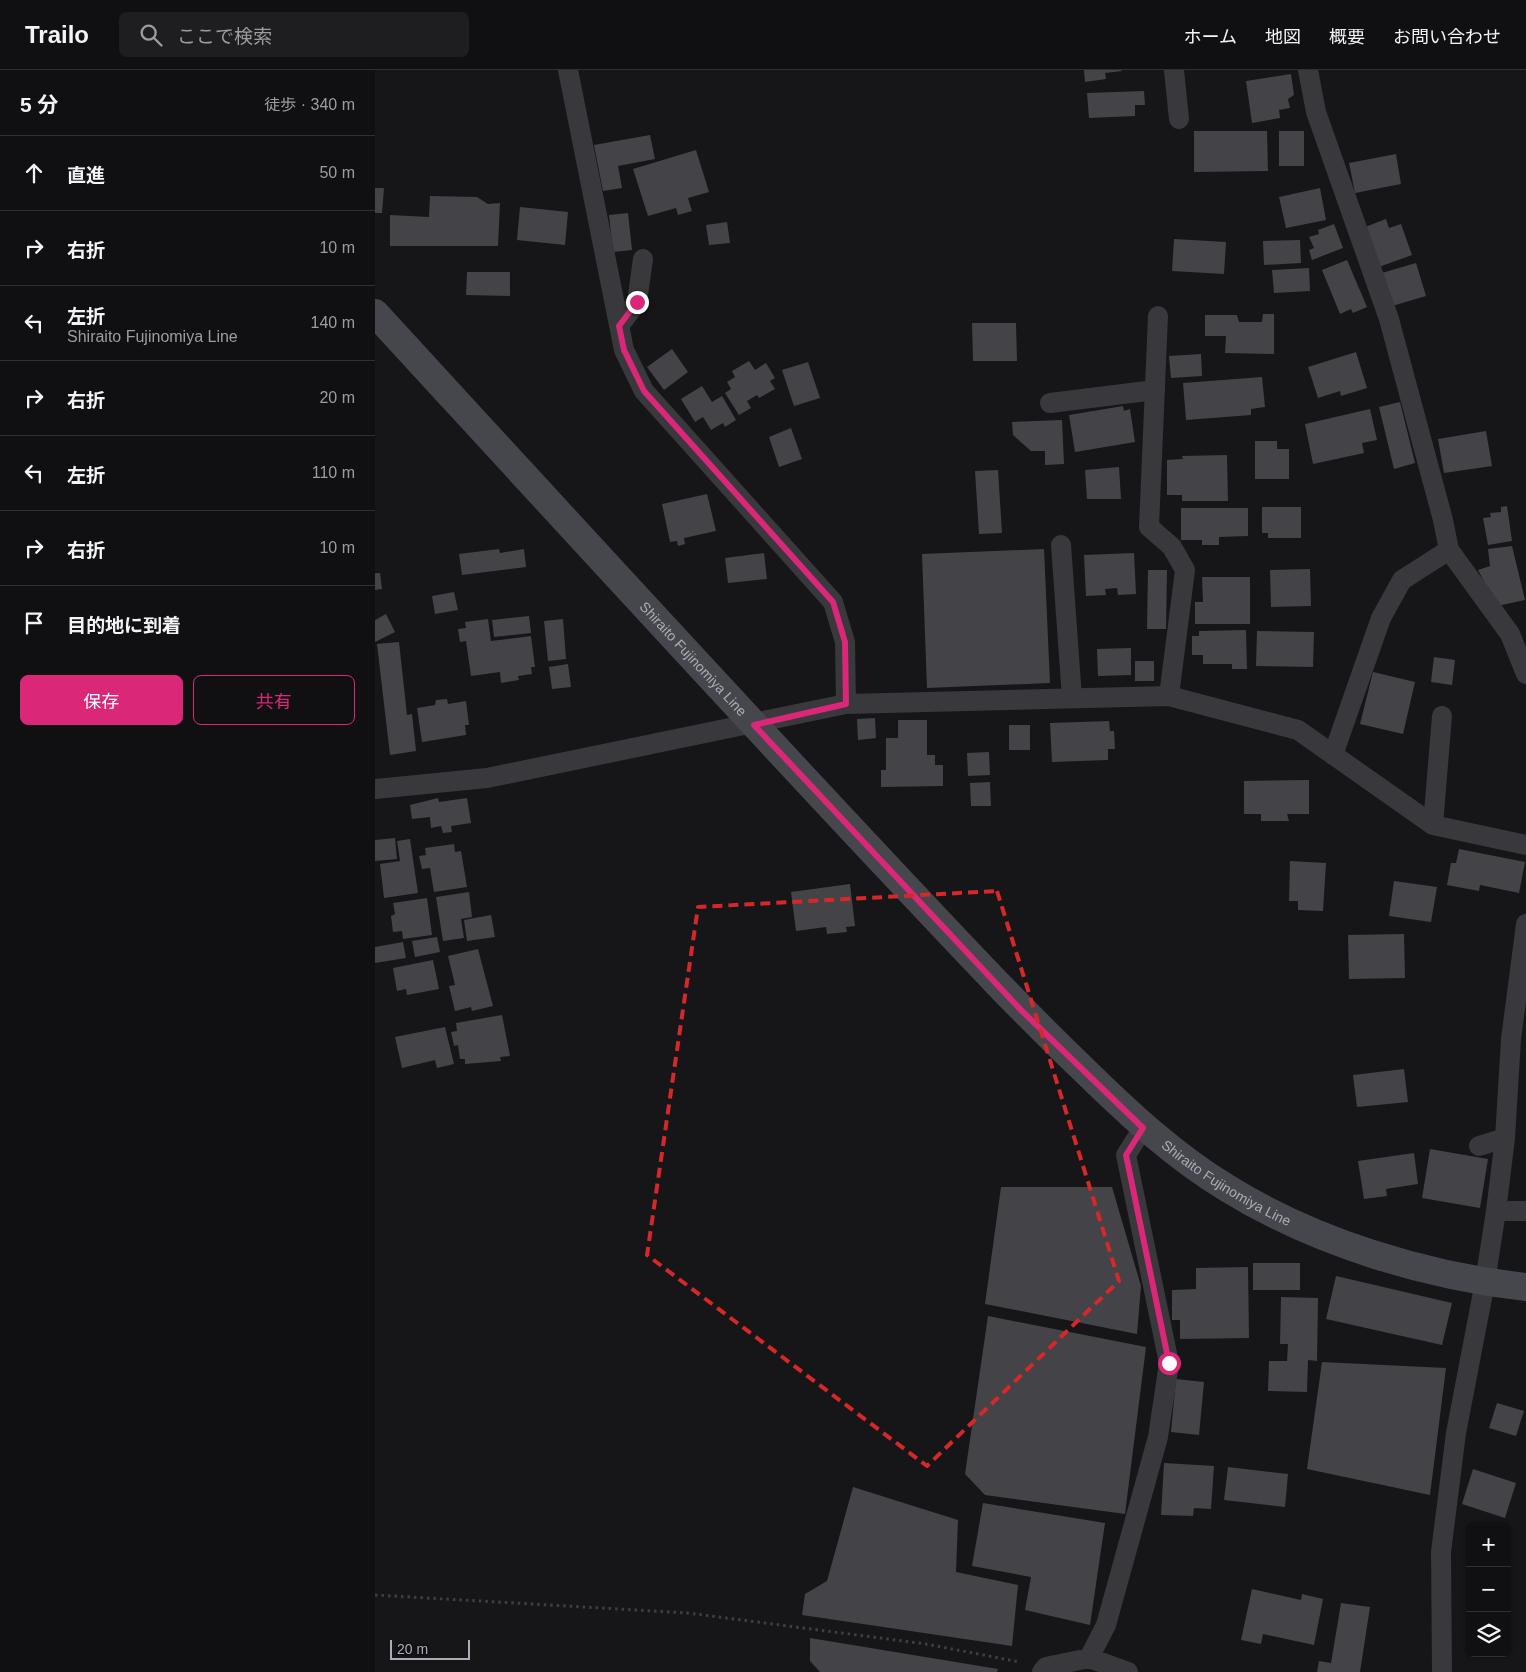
<!DOCTYPE html>
<html lang="ja">
<head>
<meta charset="utf-8">
<style>
  body { margin:0; font-family:Arial,"Noto Sans JP",sans-serif; background:#1e1e20; color:#f1f3f6 }
  .controls { position:absolute; right:15px; bottom:15px; display:grid; overflow:hidden; border-radius:8px; box-shadow:0 1px 4px #0004 }
  .controls button { width:45px; height:45px; display:grid; place-items:center; padding:0; border:0; border-bottom:1px solid #303032; background:#101012; color:#f1f3f6; font:25px sans-serif }
  .scale { position:absolute; left:15px; bottom:12px; width:80px; box-sizing:border-box; padding-left:5px; border:2px solid #aaadb7; border-top:0; font-size:14px; line-height:18px; white-space:nowrap; color:#aaadb7; -webkit-text-stroke:4px #111113; paint-order:stroke }
  .stop { position:absolute; width:15px; height:15px; margin:-11px; border:4px solid #db2777; border-radius:50%; background:#fff }
  .stop.end { background:#db2777; border-color:#fff; box-shadow:0 1px 5px #0008 }
  .list { margin:0; padding:0; list-style:none }
  h2 { display:flex; justify-content:space-between; align-items:center; height:65px; margin:0; padding:0 20px; font-size:21px }
  h2 small { font-size:16px; font-weight:400; color:#9c9d9f }
  .list li { display:grid; grid-template-columns:32px 1fr auto; gap:15px; align-items:center; box-sizing:border-box; height:75px; padding:0 20px; border-top:1px solid #303032 }
  .list b { display:block; font-size:19px; white-space:nowrap }
  .list p { margin:0; font-size:16px; white-space:nowrap; color:#9c9d9f }
  .list em { font-size:16px; font-style:normal; color:#9c9d9f }
  .actions { display:flex; gap:10px; padding:15px 20px }
  .actions a { flex:1; padding:11px 0; border:1px solid #db2777; border-radius:8px; text-align:center; font-size:18px; color:#db2777 }
  .actions .main { background:#db2777; color:#fff }
  .icon { flex:none; width:28px; height:28px; fill:none; stroke:currentColor; stroke-width:2; stroke-linecap:round; stroke-linejoin:round }
  .map { position:relative; flex:none; width:1151px; height:1602px; overflow:hidden }
  header { display:flex; align-items:center; gap:30px; box-sizing:border-box; height:70px; padding:0 25px; background:#101012; border-bottom:1px solid #303032 }
  header strong { font-size:24px }
  nav { display:flex; gap:28px; margin-inline-start:auto; font-size:18px }
  .search { width:350px; height:45px; background:#1e1e20; display:flex; align-items:center; gap:12px; box-sizing:border-box; padding:0 18px; border-radius:8px; color:#9c9d9f; font-size:19px }
  main { display:flex }
  aside { flex:1; background:#101012 }
  .map>svg:first-child { display:block }
</style>
</head>
<body>
<header>
<strong>Trailo</strong>
<div class="search"><svg class="icon" aria-label="search" viewBox="0 0 24 24"><circle cx="10" cy="10" r="6"/><path d="M15 15l6 6"/></svg>ここで検索</div>
<nav><a>ホーム</a><a>地図</a><a>概要</a><a>お問い合わせ</a></nav>
</header>
<main>
<aside>
<h2>5 分<small>徒歩 · 340 m</small></h2>
<ul class="list">
<li><svg class="icon" aria-label="ahead" viewBox="0 0 24 24"><path d="M12 20V5M6 11l6-6 6 6"/></svg><div><b>直進</b></div><em>50 m</em></li>
<li><svg class="icon" aria-label="right" viewBox="0 0 24 24"><path d="M7 20v-9h11M14 6l5 5-5 5"/></svg><div><b>右折</b></div><em>10 m</em></li>
<li><svg class="icon" aria-label="left" viewBox="0 0 24 24"><path d="M17 20v-9H6M10 6l-5 5 5 5"/></svg><div><b>左折</b><p>Shiraito Fujinomiya Line</p></div><em>140 m</em></li>
<li><svg class="icon" aria-label="right" viewBox="0 0 24 24"><path d="M7 20v-9h11M14 6l5 5-5 5"/></svg><div><b>右折</b></div><em>20 m</em></li>
<li><svg class="icon" aria-label="left" viewBox="0 0 24 24"><path d="M17 20v-9H6M10 6l-5 5 5 5"/></svg><div><b>左折</b></div><em>110 m</em></li>
<li><svg class="icon" aria-label="right" viewBox="0 0 24 24"><path d="M7 20v-9h11M14 6l5 5-5 5"/></svg><div><b>右折</b></div><em>10 m</em></li>
<li><svg class="icon" aria-label="arrive" viewBox="0 0 24 24"><path d="M6 21V4h12l-3 4 3 4H6"/></svg><div><b>目的地に到着</b></div></li>
</ul>
<div class="actions"><a class="main">保存</a><a>共有</a></div>
</aside>
<div class="map">
<svg width="1151" height="1602" viewBox="0 0 1151 1602">
  <rect width="100%" height="100%" fill="#161618"/>
  <!-- building -->
  <path fill="#444348" d="M709,0H746L747,1L730,3L731,9L710,12Z
    M916,4L919,25L913,29L915,38L904,40L905,48L877,53L871,11Z
    M769,21L770,35H760V46L714,48L712,23Z
    M819,61H892L893,101L819,102Z
    M904,61H929V96H904Z
    M275,65L280,89L243,96L247,118L228,121L219,75Z
    M321,80L334,122L313,128L317,141L303,145L301,138L273,146L258,99Z
    M1021,84L1026,114L980,123L974,93Z
    M0,118H9L7,143H0Z
    M945,118L951,150L911,158L904,127Z
    M55,126L102,127L113,134L125,133L123,176H15V145L54,147Z
    M145,137L193,142L190,175L142,170Z
    M253,143L257,180L238,182L234,145Z
    M1011,149L1014,158L1026,154L1037,185L1004,197L990,157Z
    M352,152L355,173L334,175L331,155Z
    M959,154L968,178L937,190L934,180L939,178L934,167L944,164L943,160Z
    M799,169L851,172L849,204L797,201Z
    M925,170L926,193L889,195L888,171Z
    M972,190L992,237L978,243L976,239L965,244L947,200Z
    M1041,193L1051,226L1017,236L1007,203Z
    M934,198L935,221L899,223L897,200Z
    M92,202H135V226L91,225Z
    M888,244H899V284L850,283L851,266H830V245H862L864,252H887Z
    M597,253H641L642,291H598Z
    M297,279L313,302L289,320L272,297Z
    M981,282L992,318L966,326L965,321L943,328L933,297Z
    M826,284L827,306L796,308L794,286Z
    M374,291L380,300L391,293L400,308L395,311L400,319L384,328L382,325L372,331L376,338L364,345L350,323L356,319L352,312L360,307L357,301Z
    M433,292L445,328L419,336L407,300Z
    M887,307L890,337L876,339V345L811,350L808,313Z
    M327,316L337,332L347,326L361,350L350,357L348,353L336,360L328,347L320,352L306,329Z
    M1025,332L1040,393L1019,399L1004,337Z
    M748,336L749,341L755,339L760,372L700,382L694,345Z
    M995,339L1002,370L987,373L989,383L938,394L930,354Z
    M687,350L689,394L670,395V381H656L638,365L637,352Z
    M416,358L427,389L404,397L394,367Z
    M1111,361L1117,396L1069,403L1063,369Z
    M880,371H902V379H914V409H880Z
    M852,385L853,431H807V425H792V390L808,389L807,386Z
    M744,397L746,429H712L710,400Z
    M623,400L627,463L604,464L600,401Z
    M332,424L341,461L309,468L310,474L303,476L302,471L295,472L287,434Z
    M1132,436L1137,471L1113,475L1108,448L1116,447L1115,443L1126,442V437Z
    M887,437H926V468H893V463H887Z
    M806,438H873V466L844,467V475H827V470H806Z
    M1137,476L1150,530L1122,536L1103,500L1115,496L1113,479Z
    M124,479L125,483L149,479L151,497L87,505L84,484Z
    M669,479L675,613L552,618L547,484Z
    M389,483L392,509L353,513L350,488Z
    M759,483L761,524L743,525L742,518L730,519L731,525L711,526L709,485Z
    M935,499L936,536L896,537L895,500Z
    M773,500H792L791,559H772Z
    M0,503H5L7,519L0,520Z
    M827,507H875V554H820V532H828Z
    M79,522L83,540L60,544L57,526Z
    M11,544L20,562L0,572V550Z
    M154,546L156,563L119,567L117,550Z
    M113,549L116,571L156,566L160,597H156L157,604L143,606L144,610L126,613L125,602L96,606L91,571L85,572L83,559L91,558L90,552Z
    M188,549L191,589L173,591L169,551Z
    M871,560L872,599H857V594H828V585H817V566H824V561Z
    M882,561L939,562L938,597L881,596Z
    M24,572L32,645L37,644L41,681L15,685L2,574Z
    M756,578V605L723,606L722,579Z
    M1059,587L1080,590L1077,615L1056,612Z
    M760,591H779V611H760Z
    M193,594L196,617L177,619L174,597Z
    M998,602L1040,612L1028,664L985,654Z
    M72,629L73,634L91,631L94,655H90L91,665L47,672L42,638L60,635L61,630Z
    M500,648L501,668L483,670L482,649Z
    M523,650H552V685H560V695H568V716L506,717V700H511V668H523Z
    M734,651L735,661H739L740,679H733V690L677,692L675,653Z
    M634,655H655V680H634Z
    M614,682L615,705L593,706L592,683Z
    M934,710V744H912L914,751H886V744H869V711Z
    M615,712L616,736H596L595,713Z
    M63,728L64,732L92,728L96,753L76,756L77,762L68,763L66,756L56,758L55,747L37,749L35,735Z
    M20,768L22,789L0,791V770Z
    M35,769L43,823L9,828L5,794L25,791L22,771Z
    M79,774L80,782L86,781L92,817L59,822L55,798L47,799L44,786L51,785L50,778Z
    M1084,779L1150,792L1144,823L1105,815L1104,821L1072,815L1076,793H1081Z
    M915,791L951,793L948,841L923,840V831H914Z
    M1019,811L1062,817L1056,852L1014,846Z
    M475,814L480,856L471,857L472,862L452,864L451,857L421,861L416,822Z
    M94,822L97,847L86,849L89,868L68,871L61,827Z
    M52,828L57,865L28,869L27,861L18,862L16,846L20,844L18,833Z
    M116,845L120,867L92,871L89,850Z
    M1029,864L1030,908L974,909L973,865Z
    M62,867L65,882L40,887L37,871Z
    M28,872L31,888L0,893V877Z
    M103,879L118,936L97,941L96,937L80,941L74,916L80,915L73,886Z
    M58,890L64,919L32,925L31,919L22,921L18,898Z
    M127,945L135,986L125,987L126,991L90,994V989H85L83,975L79,976L76,962L82,961L81,953Z
    M70,957L79,994L62,998L60,990L27,998L20,967Z
    M1029,999L1033,1032L982,1037L978,1005Z
    M1055,1079L1113,1089L1105,1138L1047,1128Z
    M1039,1083L1043,1114L1011,1119L1012,1126L989,1129L983,1091Z
    M626,1117H737L766,1216L762,1264L610,1234Z
    M878,1193H925V1220H878Z
    M873,1197L874,1268L805,1269V1250H797V1220L821,1219V1198Z
    M961,1206L1077,1233L1067,1275L951,1249Z
    M906,1227L943,1228L942,1291L933,1290L932,1322L893,1321L894,1291H912L913,1274H905Z
    M613,1246L771,1277L750,1444L610,1425L590,1404Z
    M947,1292L1071,1298L1055,1425L932,1399Z
    M801,1309L829,1312L824,1365L796,1362Z
    M1122,1333L1149,1341L1141,1366L1114,1358Z
    M789,1393L839,1396L836,1439L819,1438L818,1446L786,1445Z
    M853,1397L913,1404L910,1437L849,1430Z
    M1098,1399L1141,1413L1130,1448L1087,1434Z
    M478,1417L583,1450L581,1502L643,1515L637,1576L427,1545L430,1524L452,1511Z
    M608,1433L730,1453L715,1555L650,1540L656,1507L597,1496Z
    M877,1519L926,1530L927,1524L948,1529L939,1575L888,1564L886,1574L866,1570Z
    M966,1533L995,1537L985,1602H942L944,1591L956,1593Z
    M435,1568L623,1599L622,1602H445L435,1591Z"/>
  <g fill="none" stroke-linecap="round" stroke-linejoin="round">
    <!-- path -->
    <path stroke="#3e3f44" stroke-width="3" stroke-dasharray="2.5 4" stroke-linecap="butt" d="M0,1525L313,1543L551,1574L645,1592"/>
    <!-- minor -->
    <path stroke="#38383d" stroke-width="20" d="M193,0L249,280L269,321L458,532L470,572L471,634
      M799,0L804,49
      M933,0L941,42L1014,249L1068,450L1074,480L1135,564L1151,604
      M783,246L774,457L797,477L810,500L794,626
      M244,256L262,232L268,189
      M675,333L780,320
      M686,475L697,628
      M958,685L1006,548L1027,510L1074,480
      M0,719L112,708L471,634L794,626L923,660L1058,755L1151,775
      M1058,755L1067,646
      M1104,1076L1130,1068
      M1121,1141H1151
      M714,1588L753,1602
      M667,1602L671,1597L714,1588L731,1555L783,1367L794,1293L751,1085L768,1058
      M1067,1602L1066,1482L1081,1363L1110,1212L1121,1141L1130,1068L1136,969L1151,854"/>
    <!-- secondary -->
    <path stroke="#46474d" stroke-width="28" id="s1" d="M0,243C171,429 342,616 515,800C579,868 642,936 709,1000C753,1043 799,1086 852,1118C939,1172 1050,1206 1151,1217"/>
  </g>
  <g fill="none" stroke-linecap="round" stroke-linejoin="round">
    <!-- route -->
    <path stroke="#db2777" stroke-width="6" d="M262,232L244,256L249,280L269,321L458,532L470,572L471,634L379,655L646,940L768,1058L751,1085L794,1293"/>
  </g>
  <!-- marked area -->
  <path fill="none" stroke="#d62828" stroke-width="4" stroke-dasharray="10 6" stroke-linejoin="round" d="M622,821L744,1211L552,1396L272,1185L323,837Z"/>
  <g text-anchor="middle" stroke-width="4" stroke-linejoin="round" paint-order="stroke">
    <!-- street labels -->
    <g font-size="14" fill="#aaadb7" stroke="#111113">
      <text dy="5" stroke="none"><textPath href="#s1" startOffset="470">Shiraito Fujinomiya Line</textPath></text>
      <text dy="5" stroke="none"><textPath href="#s1" startOffset="1220">Shiraito Fujinomiya Line</textPath></text>
    </g>
  </g>
</svg>
<div class="controls">
<button>+</button>
<button>−</button>
<button><svg class="icon" aria-label="layers" viewBox="0 0 24 24"><path d="M12 4l9 5-9 5-9-5zM3 14l9 5 9-5"/></svg></button>
</div>
<div class="scale">20 m</div>
<div class="stop" style="left:794px;top:1293px"></div>
<div class="stop end" style="left:262px;top:232px"></div>
</div>
</main>
</body>
</html>
